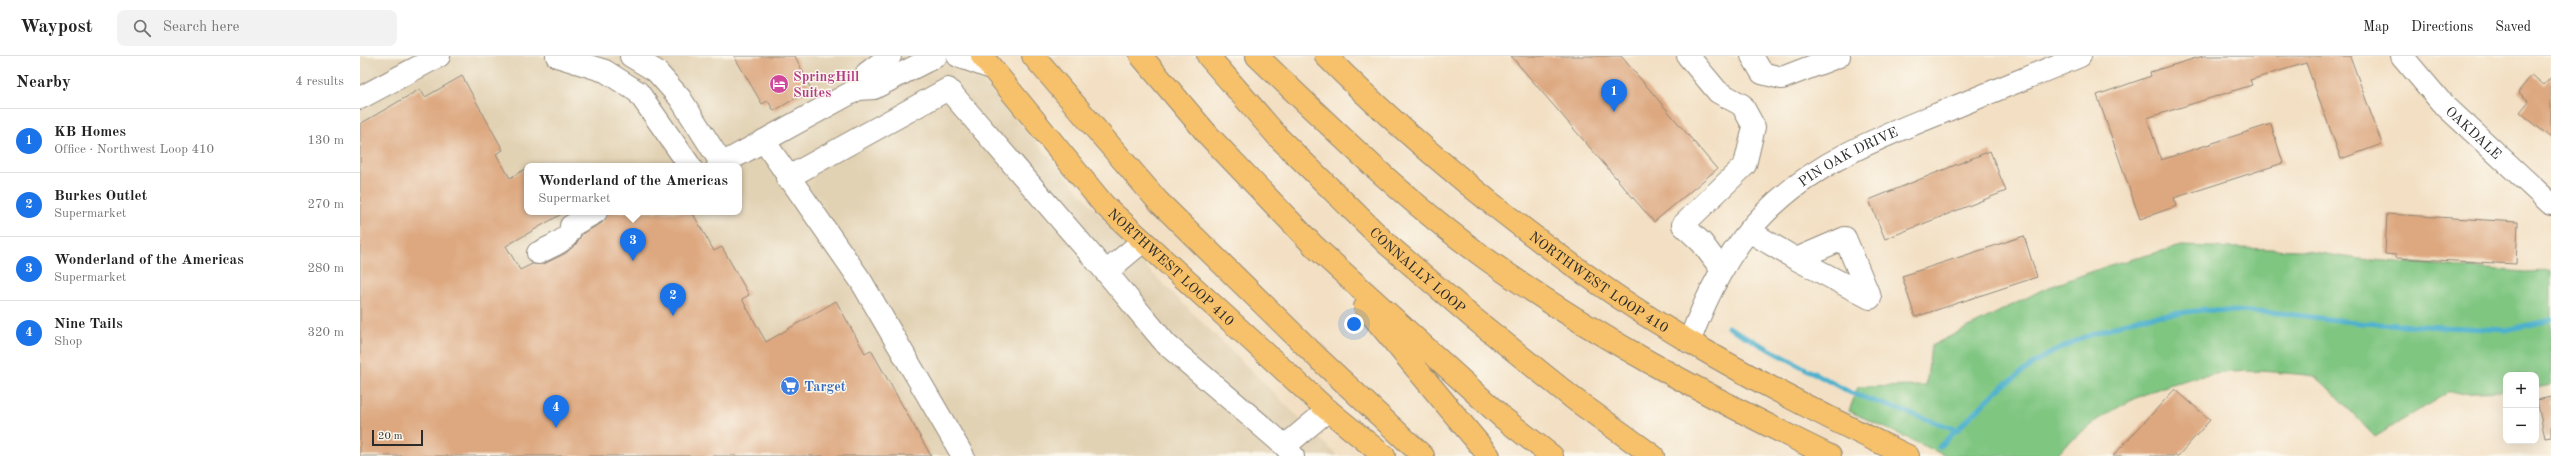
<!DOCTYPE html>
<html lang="en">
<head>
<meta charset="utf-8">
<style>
  body { margin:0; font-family:"Old Standard TT",serif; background:#f2f2f2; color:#222 }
  .controls { position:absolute; right:12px; bottom:12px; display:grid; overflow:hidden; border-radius:8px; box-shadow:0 4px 16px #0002 }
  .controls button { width:36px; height:36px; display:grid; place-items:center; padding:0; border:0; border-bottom:1px solid #e0e0e0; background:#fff; color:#222; font:20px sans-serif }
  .scale { position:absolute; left:12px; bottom:10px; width:51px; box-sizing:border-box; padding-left:4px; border:2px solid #2b2b2b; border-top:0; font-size:11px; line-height:14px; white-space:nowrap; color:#2b2b2b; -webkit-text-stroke:3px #fbf7ec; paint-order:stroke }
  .you { position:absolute; left:994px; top:268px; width:14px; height:14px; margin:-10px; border:3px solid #fff; border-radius:50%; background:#1a73e8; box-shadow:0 0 0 6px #1a73e833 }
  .badge { display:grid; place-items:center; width:26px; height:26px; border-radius:50%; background:#1a73e8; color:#fff; font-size:13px; font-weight:700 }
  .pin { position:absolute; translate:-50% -33px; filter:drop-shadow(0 1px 2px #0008) }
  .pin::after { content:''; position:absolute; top:21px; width:14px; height:12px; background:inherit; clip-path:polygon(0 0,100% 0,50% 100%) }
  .popup { position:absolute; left:164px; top:107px; width:218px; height:52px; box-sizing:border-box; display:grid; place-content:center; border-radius:8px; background:#fff; filter:drop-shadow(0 1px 3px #0005); font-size:13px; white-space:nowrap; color:#767676 }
  .popup b { font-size:15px; color:#222 }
  .popup::after { content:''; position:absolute; left:50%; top:100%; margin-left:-8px; border:8px solid transparent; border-top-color:#fff }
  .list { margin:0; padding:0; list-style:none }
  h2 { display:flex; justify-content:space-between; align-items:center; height:52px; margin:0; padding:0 16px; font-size:17px }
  h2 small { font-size:13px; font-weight:400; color:#767676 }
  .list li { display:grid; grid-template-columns:26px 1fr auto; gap:12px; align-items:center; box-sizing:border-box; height:64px; padding:0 16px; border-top:1px solid #e0e0e0 }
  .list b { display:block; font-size:15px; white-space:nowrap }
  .list p { margin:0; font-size:13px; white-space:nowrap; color:#767676 }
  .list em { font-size:13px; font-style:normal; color:#767676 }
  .icon { flex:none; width:22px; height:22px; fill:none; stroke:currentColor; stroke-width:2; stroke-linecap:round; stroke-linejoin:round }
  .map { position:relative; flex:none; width:2191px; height:400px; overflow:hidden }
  header { display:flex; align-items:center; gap:24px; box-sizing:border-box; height:56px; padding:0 20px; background:#fff; border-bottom:1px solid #e0e0e0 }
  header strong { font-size:19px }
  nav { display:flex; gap:22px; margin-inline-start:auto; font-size:14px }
  .search { width:280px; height:36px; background:#f2f2f2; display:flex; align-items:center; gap:10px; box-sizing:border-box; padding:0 14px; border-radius:8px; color:#767676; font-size:15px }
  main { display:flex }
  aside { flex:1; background:#fff }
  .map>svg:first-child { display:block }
</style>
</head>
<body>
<header>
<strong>Waypost</strong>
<div class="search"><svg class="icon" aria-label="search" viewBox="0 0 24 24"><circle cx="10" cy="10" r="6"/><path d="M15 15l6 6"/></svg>Search here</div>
<nav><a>Map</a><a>Directions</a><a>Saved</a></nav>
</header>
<main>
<aside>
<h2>Nearby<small>4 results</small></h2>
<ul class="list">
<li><span class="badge">1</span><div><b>KB Homes</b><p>Office · Northwest Loop 410</p></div><em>130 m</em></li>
<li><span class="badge">2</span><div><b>Burkes Outlet</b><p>Supermarket</p></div><em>270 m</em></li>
<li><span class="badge">3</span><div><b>Wonderland of the Americas</b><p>Supermarket</p></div><em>280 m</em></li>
<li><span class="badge">4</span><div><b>Nine Tails</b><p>Shop</p></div><em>320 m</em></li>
</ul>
</aside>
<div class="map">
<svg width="2191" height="400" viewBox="0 0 2191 400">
  <rect width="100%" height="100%" fill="#fbf7ec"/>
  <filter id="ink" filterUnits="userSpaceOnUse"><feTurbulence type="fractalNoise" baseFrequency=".025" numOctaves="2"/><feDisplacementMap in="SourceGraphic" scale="8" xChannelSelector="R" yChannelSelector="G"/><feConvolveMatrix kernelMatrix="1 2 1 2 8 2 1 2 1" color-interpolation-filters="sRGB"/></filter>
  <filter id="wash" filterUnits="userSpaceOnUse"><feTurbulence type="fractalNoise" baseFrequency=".012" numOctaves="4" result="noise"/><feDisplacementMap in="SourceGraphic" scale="16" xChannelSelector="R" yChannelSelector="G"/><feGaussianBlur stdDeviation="0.9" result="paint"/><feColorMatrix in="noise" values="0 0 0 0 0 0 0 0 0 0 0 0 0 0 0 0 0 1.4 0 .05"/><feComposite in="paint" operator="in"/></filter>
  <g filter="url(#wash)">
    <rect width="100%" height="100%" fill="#f3e0c4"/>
    <!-- built -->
    <path fill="#e2d2b4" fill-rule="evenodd" d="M0,0H603L620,22L784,209L978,400H0ZM167,110H379V156H167Z"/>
    <!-- green -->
    <path fill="#7fc681" stroke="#557856" d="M1821,190L1939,194L2000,203L2166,216L2191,215V329L2176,332V319H2146V335L2087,337L2015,381C2006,372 1962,323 1955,321C1946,318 1934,318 1924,317C1840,307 1753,340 1695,400H1586L1489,355L1498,331L1566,330L1571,290L1684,233L1750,209Z"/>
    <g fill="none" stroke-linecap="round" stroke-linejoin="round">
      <!-- stream -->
      <path stroke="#4eb1cd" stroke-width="5" d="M1368,271L1491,337L1598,374
        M1579,391L1639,333L1683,301L1722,282L1779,262L1843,254L1920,257L2000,267L2146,274L2191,264"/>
    </g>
    <g id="blocks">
      <!-- building -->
      <path fill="#dda880" d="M374,0H435L451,33L414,55L408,45L402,48Z
        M1151,0H1261L1357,113L1294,166Z
        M1843,0H1990L2022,88L1981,103L1946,7L1890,24L1892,29L1787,62L1801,104L1911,68L1923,107L1814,142L1817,150L1780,163L1737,39L1791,20L1790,16Z
        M2172,19L2184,29L2191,21V82L2160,56L2169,45L2158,36Z
        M102,20L143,94L136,98L150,122L167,112V156H205L146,190L160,214L172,208H184L206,197L216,188L222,178L242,167L248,156H332L354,195L362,191L389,239L382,243L406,286L476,245L505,297L511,294L571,400H0V68L60,33L65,41Z
        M1630,95L1646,135L1525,183L1509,144Z
        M2027,158L2158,166L2156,208L2036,202V199L2025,198Z
        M1664,180L1677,221L1555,261L1542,220Z
        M1815,333L1850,364L1818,400H1753Z
        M2191,341V381L2185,382L2177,344Z"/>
    </g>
  </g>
  <g filter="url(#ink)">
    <use href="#blocks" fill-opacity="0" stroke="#8f8678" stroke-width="1"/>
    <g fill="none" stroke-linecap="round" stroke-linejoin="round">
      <!-- minor casing -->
      <g stroke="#8f8678" stroke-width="24">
        <g id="minor">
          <path d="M197,0L245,15L278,36L330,110"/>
          <path d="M271,0L296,15L320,42L362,108"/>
          <path d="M598,0L631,12"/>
          <path d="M1328,0L1358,36L1382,49L1394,71L1385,109L1323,169L1342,187L1362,214"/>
          <path d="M1392,0L1402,17L1422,22L1479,0"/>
          <path id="s1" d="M2042,0L2081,46L2191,148"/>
          <path d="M498,33L507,17L530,0"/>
          <path d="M0,42L79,0"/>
          <path d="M404,85L501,225L603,400"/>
          <path d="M358,110L498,33L514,32L576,0"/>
          <path d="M427,122L588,33L746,216L806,288L925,390L933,400"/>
          <path d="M1389,175L1436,203L1510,242L1485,182L1436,203"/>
          <path d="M178,197C189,191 211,184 211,170L236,156"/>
          <path d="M746,216L783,185"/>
          <path id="s2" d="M1329,286C1347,239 1369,193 1405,157C1455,106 1518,82 1583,56C1628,37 1674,19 1720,0"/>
          <path d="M925,390L968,354"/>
        </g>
      </g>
      <!-- major casing -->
      <g stroke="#8f8678" stroke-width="24">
        <g id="major">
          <path id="s3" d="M622,0L744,149L963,350L1024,400"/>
          <path id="s4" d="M966,0C1018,53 1074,101 1131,147C1194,197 1260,246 1330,286C1401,328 1474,365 1548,400"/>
        </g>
      </g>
      <!-- highway casing -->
      <g stroke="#8f8678" stroke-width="24">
        <g id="highway">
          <path d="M673,0L797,144L960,304L1063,400"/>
          <path d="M781,0L848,79L954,190L1143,362L1192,400"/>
          <path id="s5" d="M848,0L919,82L1027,188L1112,261L1214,343L1293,400"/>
          <path d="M897,0C966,66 1034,134 1110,191C1221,274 1346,339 1470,400"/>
          <path d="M1005,251L1129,400"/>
        </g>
      </g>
      <!-- minor -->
      <use href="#minor" stroke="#fff" stroke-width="22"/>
      <!-- major -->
      <use href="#major" stroke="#f6c16b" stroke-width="22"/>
      <!-- highway -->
      <use href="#highway" stroke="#f6c16b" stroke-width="22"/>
    </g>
  </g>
  <!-- icons -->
  <defs>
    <g id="hotel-disc" transform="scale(1)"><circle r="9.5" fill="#d1479c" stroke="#fbf7ec"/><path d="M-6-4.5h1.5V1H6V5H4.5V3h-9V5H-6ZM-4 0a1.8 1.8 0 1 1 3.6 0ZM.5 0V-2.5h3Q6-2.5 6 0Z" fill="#fff"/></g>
    <g id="supermarket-disc" transform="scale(1)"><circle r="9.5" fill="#3f7fe0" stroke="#fbf7ec"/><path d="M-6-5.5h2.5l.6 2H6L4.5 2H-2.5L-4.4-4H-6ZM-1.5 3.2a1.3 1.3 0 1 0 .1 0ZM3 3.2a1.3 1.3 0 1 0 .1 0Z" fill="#fff"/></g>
  </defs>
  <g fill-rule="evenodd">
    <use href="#hotel-disc" x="419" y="28"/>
    <use href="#supermarket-disc" x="430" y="330"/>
  </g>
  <g text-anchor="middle" stroke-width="3" stroke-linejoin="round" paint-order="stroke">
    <!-- hotel labels -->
    <g font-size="14" font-weight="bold" fill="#b23c85" stroke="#fbf7ec" text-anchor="start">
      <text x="433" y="25">SpringHill<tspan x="433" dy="16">Suites</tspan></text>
    </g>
    <!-- street labels -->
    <g font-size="14" fill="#2b2b2b" stroke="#fbf7ec">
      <text dy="5" stroke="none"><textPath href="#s1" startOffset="105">OAKDALE</textPath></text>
      <text dy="5" stroke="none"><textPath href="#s2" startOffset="252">PIN OAK DRIVE</textPath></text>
      <text dy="5" stroke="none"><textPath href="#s3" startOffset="284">NORTHWEST LOOP 410</textPath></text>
      <text dy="5" stroke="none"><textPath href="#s5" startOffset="300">CONNALLY LOOP</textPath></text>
      <text dy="5" stroke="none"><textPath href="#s4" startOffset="355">NORTHWEST LOOP 410</textPath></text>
    </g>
    <!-- shop labels -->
    <g font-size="14" font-weight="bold" fill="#366cbe" stroke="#fbf7ec" text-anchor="start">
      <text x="444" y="335">Target</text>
    </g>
  </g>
</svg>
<div class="controls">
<button>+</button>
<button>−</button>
</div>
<div class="scale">20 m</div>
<div class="you"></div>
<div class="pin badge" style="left:1254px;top:56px">1</div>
<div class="pin badge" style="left:313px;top:260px">2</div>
<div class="pin badge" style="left:273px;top:205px">3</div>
<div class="popup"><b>Wonderland of the Americas</b>Supermarket</div>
<div class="pin badge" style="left:196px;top:372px">4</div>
</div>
</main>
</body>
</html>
